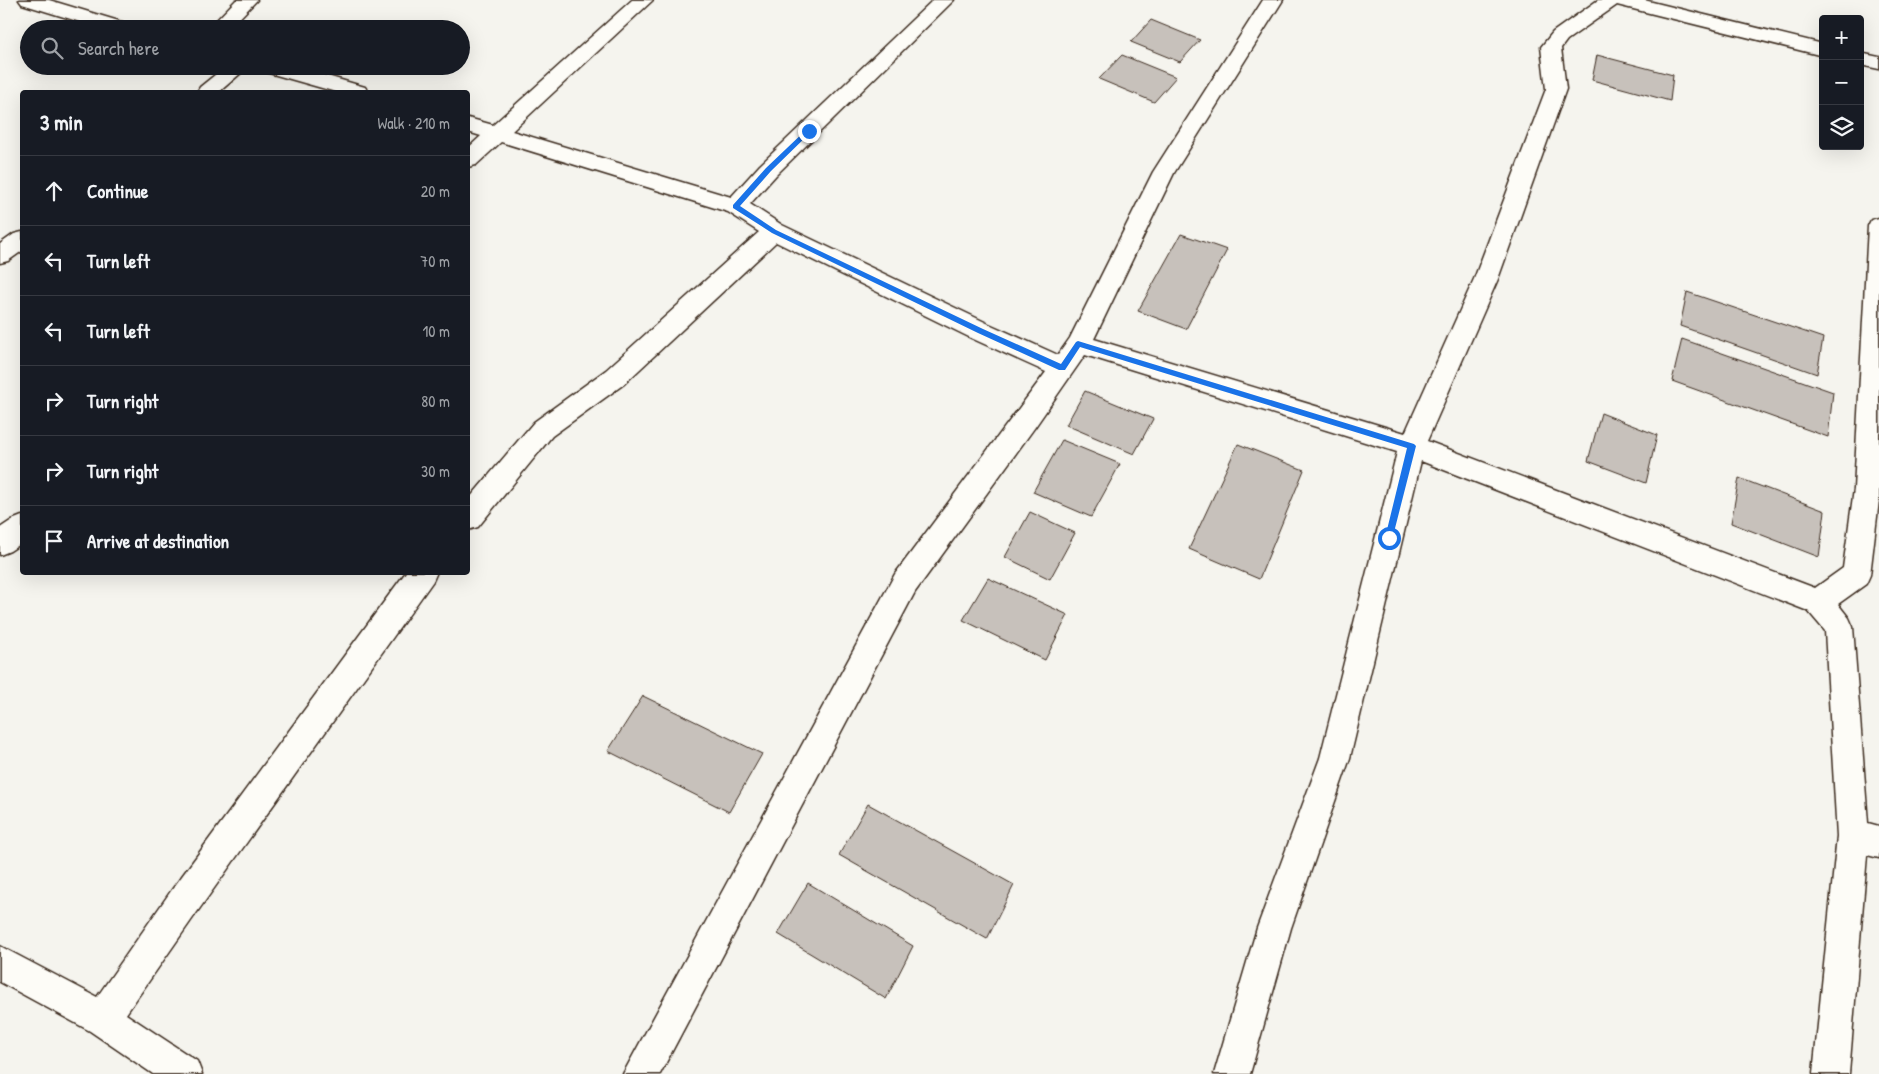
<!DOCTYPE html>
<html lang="en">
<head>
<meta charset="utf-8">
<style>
  body { margin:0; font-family:"Patrick Hand",sans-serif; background:#242831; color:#f1f3f6 }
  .controls { position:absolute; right:15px; top:15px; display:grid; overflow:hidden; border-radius:5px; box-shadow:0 5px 20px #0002 }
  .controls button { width:45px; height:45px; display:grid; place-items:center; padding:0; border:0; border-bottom:1px solid #363941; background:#171b24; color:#f1f3f6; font:25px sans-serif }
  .stop { position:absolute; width:15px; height:15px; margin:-11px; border:4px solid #1a73e8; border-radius:50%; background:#fff }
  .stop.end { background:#1a73e8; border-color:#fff; box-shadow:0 1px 5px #0008 }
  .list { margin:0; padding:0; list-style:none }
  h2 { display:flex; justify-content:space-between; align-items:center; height:65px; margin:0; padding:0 20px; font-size:21px }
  h2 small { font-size:16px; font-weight:400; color:#9ea1a6 }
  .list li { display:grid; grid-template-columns:32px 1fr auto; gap:15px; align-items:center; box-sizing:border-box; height:70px; padding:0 20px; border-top:1px solid #363941 }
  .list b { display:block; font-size:19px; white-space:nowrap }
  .list em { font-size:16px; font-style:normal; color:#9ea1a6 }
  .icon { flex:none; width:28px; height:28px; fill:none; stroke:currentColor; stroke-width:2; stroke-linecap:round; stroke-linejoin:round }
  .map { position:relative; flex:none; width:1879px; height:1074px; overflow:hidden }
  .search { position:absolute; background:#171b24; box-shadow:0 5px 20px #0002; left:20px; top:20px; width:450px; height:55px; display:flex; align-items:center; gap:12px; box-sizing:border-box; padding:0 18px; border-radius:28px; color:#9ea1a6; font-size:19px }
  .panel { position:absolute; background:#171b24; box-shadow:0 5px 20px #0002; left:20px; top:90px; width:450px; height:485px; border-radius:5px }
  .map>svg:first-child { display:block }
</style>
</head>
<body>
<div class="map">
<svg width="1879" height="1074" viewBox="0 0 1879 1074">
  <rect width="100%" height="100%" fill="#f5f4ee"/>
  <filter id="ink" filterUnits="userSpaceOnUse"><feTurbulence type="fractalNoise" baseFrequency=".02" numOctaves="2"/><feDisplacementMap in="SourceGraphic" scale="10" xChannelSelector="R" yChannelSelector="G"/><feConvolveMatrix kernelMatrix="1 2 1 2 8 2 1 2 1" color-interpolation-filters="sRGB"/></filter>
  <g filter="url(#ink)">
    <!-- building -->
    <path fill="#c7c1bb" stroke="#3b2a1e" d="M1151,20L1200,40L1180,62L1131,42Z
      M1122,55L1176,77L1154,102L1099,79Z
      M1597,55L1673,75L1670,101L1592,80Z
      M1181,234L1227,250L1186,329L1138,311Z
      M1687,292L1823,338L1817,374L1680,326Z
      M1682,339L1833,392L1828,437L1672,381Z
      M1085,391L1153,419L1134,454L1066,425Z
      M1601,413L1657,435L1646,483L1588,461Z
      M1062,440L1120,464L1091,517L1033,492Z
      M1238,444L1304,470L1259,579L1189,549Z
      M1739,478L1825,511L1819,557L1731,523Z
      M1030,512L1075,533L1050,579L1005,557Z
      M988,578L1068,615L1045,660L963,620Z
      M643,696L762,754L729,812L608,751Z
      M868,804L1014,885L987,939L839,855Z
      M808,883L913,946L886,999L778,934Z"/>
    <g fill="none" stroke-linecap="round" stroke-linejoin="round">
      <!-- street casing -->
      <g stroke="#3b2a1e" stroke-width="3">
        <path id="street" d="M19,0H49L132,25L135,29H103L22,4Z
          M236,0H257L229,29H208Z
          M632,0H653L512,131L731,197L760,165L933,0H954L776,175L750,204L782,225L989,324L1058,355L1070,338L1153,172L1263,0H1283L1174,173L1094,339L1405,433L1474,279L1546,89L1541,47L1553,32L1598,0H1644L1823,44V56L1617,5L1567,40L1561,48L1566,89L1498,279L1427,441L1815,588L1843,568L1854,489L1868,226L1871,220L1879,218V500L1870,575L1866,584L1838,604L1849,618L1853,627L1868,823L1879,826V858L1867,855L1849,1074H1813L1837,836L1825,631L1808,611L1421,461L1350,758L1291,928L1250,1074H1214L1257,928L1320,758L1397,452L1085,355L1035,427L915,592L660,1074H623L895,574L1046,372L971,338L776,242L624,384L552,436L478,527L468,530V500L534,422L606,370L759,232L728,212L501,142L476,165L468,167V148L481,136L468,132V118L493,125Z
          M1860,53L1879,57V69L1860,65Z
          M226,66H249L219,92H197L200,87Z
          M259,66H293L365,87L368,92H336L262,71Z
          M22,232V251L8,261L0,263V244L14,234Z
          M22,516V543L10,551L0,555V528L12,520Z
          M406,572H437L433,581L195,915L126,1014L197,1061L202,1074H153L90,1031L0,982V946L97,997L171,891Z"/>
      </g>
      <!-- street -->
      <use href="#street" fill="#fdfcf7" fill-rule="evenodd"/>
    </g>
  </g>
  <!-- route -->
  <path fill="#1a73e8" d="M807,129L812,131L771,171L740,206L776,230L983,329L1061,364L1076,342L1078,341L1414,444L1416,446L1392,540H1386L1385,538L1407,448L1080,347L1065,370H1059L978,333L772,233L733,208V205L766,168Z"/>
</svg>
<div class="controls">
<button>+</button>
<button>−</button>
<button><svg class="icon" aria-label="layers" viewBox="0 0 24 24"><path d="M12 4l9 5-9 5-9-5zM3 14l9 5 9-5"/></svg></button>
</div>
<div class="stop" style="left:1389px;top:538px"></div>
<div class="stop end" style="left:809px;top:131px"></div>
<div class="search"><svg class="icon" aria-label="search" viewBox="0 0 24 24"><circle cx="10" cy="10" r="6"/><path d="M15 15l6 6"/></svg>Search here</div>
<section class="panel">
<h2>3 min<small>Walk · 210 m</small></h2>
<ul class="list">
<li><svg class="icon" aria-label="ahead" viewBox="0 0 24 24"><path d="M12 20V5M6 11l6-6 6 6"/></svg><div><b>Continue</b></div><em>20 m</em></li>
<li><svg class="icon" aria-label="left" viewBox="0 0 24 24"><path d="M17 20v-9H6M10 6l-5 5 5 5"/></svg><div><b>Turn left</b></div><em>70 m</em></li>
<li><svg class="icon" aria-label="left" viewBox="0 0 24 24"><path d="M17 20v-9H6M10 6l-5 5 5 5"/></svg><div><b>Turn left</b></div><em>10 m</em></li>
<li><svg class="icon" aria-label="right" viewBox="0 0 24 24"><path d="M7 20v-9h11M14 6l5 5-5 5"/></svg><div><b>Turn right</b></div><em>80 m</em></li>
<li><svg class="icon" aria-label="right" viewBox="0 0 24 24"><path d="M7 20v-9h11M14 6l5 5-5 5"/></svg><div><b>Turn right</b></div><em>30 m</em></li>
<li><svg class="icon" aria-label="arrive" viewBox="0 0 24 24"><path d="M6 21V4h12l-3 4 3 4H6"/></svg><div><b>Arrive at destination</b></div></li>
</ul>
</section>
</div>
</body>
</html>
